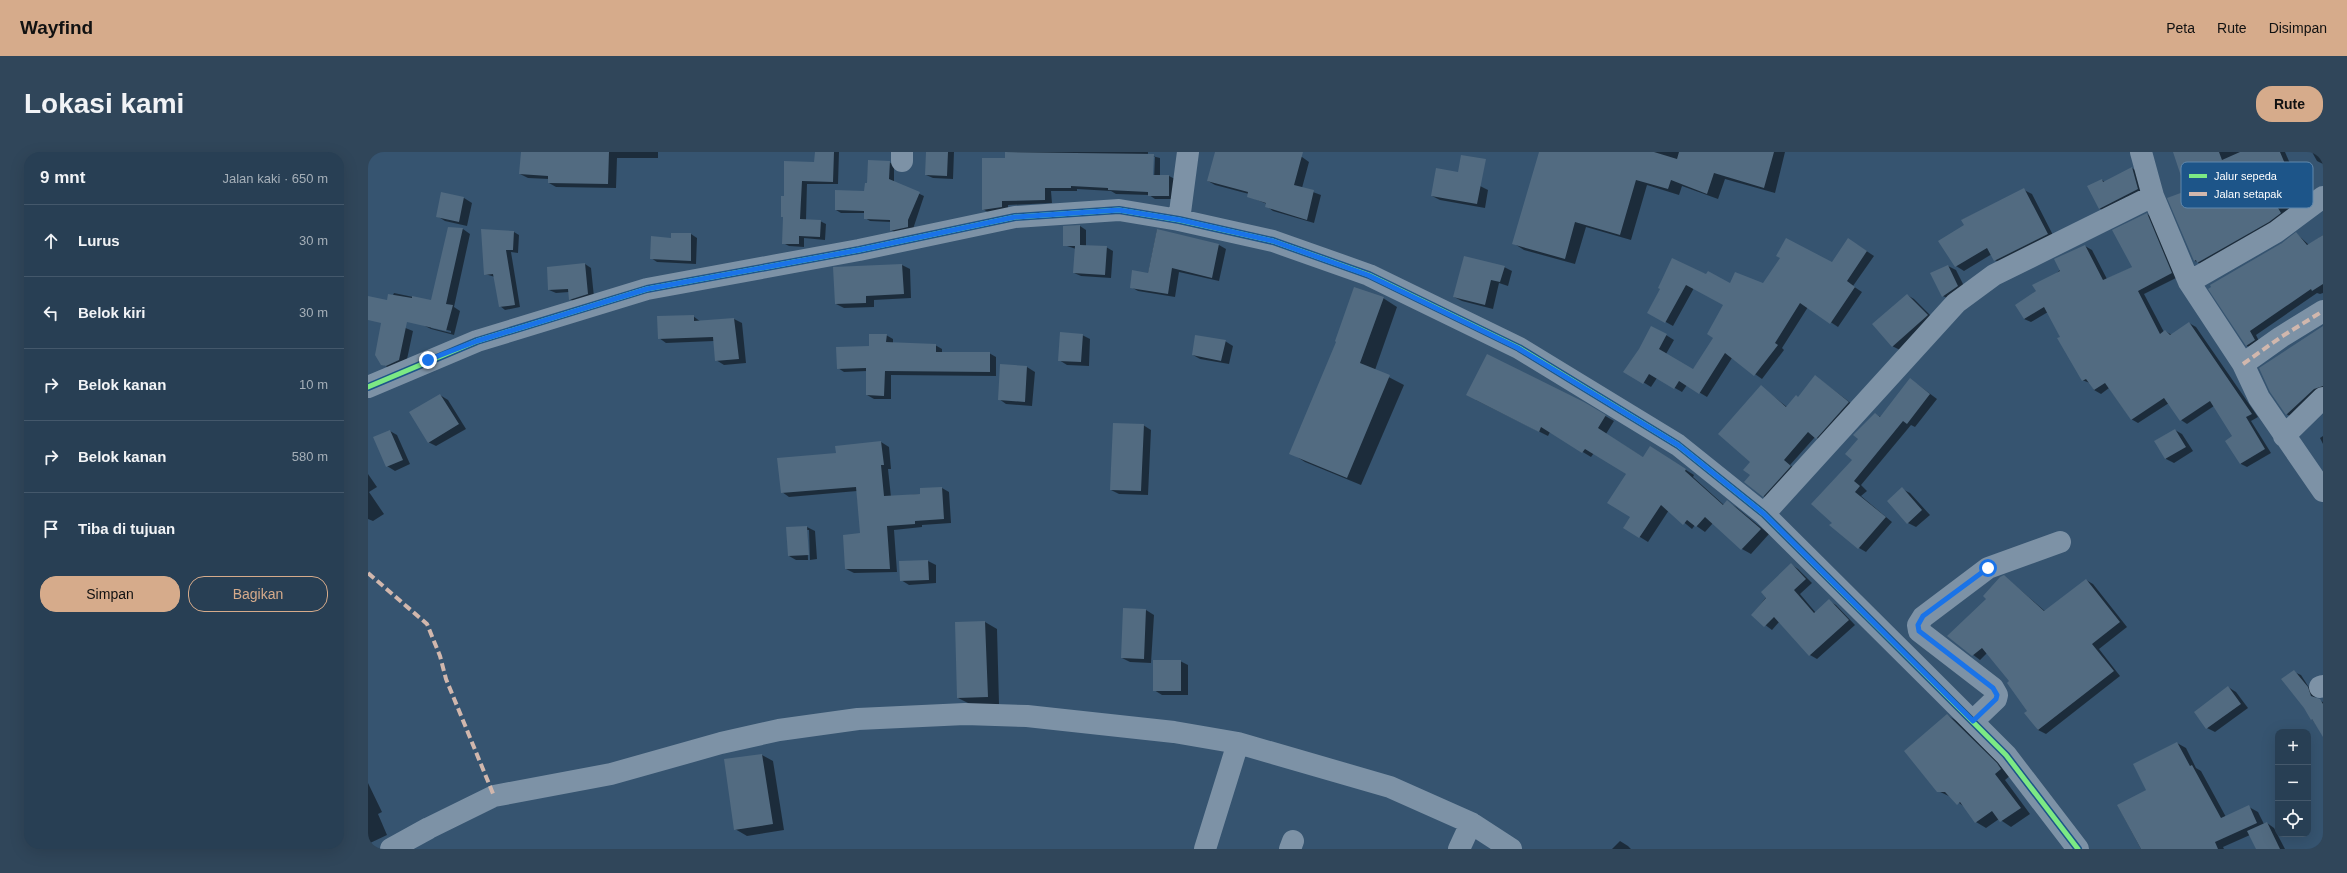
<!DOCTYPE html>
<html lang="id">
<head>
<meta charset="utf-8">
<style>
  body { margin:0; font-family:Arial,sans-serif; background:#30465a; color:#f1f3f6 }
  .controls { position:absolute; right:12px; bottom:12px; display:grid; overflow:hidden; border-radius:8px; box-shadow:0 4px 16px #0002 }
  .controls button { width:36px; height:36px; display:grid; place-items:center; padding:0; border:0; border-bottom:1px solid #44586b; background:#283f54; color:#f1f3f6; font:20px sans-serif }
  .stop { position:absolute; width:12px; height:12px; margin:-9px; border:3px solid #1a73e8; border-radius:50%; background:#fff }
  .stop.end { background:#1a73e8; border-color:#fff; box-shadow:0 1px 4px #0008 }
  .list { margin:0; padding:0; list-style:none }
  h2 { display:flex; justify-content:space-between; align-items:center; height:52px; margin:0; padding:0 16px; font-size:17px }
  h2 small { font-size:13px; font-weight:400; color:#a5afb8 }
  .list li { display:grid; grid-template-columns:26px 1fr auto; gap:12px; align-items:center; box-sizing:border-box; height:72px; padding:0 16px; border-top:1px solid #44586b }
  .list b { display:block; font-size:15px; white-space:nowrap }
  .list em { font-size:13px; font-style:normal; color:#a5afb8 }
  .actions { display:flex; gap:8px; padding:12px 16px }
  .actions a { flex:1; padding:9px 0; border:1px solid #d6ab8b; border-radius:16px; text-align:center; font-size:14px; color:#d6ab8b }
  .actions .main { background:#d6ab8b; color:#111 }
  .icon { flex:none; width:22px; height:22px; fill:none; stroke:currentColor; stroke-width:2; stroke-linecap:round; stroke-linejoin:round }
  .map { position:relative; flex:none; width:1955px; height:697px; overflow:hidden; border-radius:16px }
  header { display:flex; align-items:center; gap:24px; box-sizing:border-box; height:56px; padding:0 20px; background:#d6ab8b; color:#111 }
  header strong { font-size:19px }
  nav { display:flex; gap:22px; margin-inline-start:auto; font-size:14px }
  .intro { display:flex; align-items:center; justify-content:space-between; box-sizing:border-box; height:96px; padding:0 24px }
  h1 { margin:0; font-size:28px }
  .button { padding:10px 18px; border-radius:16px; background:#d6ab8b; color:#111; font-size:14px; font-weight:700 }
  main { display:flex; gap:24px; padding:0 24px }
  aside { flex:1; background:#283f54; border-radius:16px; box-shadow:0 4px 16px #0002 }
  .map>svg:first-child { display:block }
</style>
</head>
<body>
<header>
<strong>Wayfind</strong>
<nav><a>Peta</a><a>Rute</a><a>Disimpan</a></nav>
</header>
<div class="intro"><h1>Lokasi kami</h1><a class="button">Rute</a></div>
<main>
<aside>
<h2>9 mnt<small>Jalan kaki · 650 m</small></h2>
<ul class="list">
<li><svg class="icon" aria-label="ahead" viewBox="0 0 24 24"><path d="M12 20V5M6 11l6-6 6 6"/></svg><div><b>Lurus</b></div><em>30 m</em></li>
<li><svg class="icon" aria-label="left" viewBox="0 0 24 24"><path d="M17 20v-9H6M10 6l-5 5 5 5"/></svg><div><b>Belok kiri</b></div><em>30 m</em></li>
<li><svg class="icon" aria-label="right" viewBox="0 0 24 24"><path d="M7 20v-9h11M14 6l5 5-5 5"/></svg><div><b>Belok kanan</b></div><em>10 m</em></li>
<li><svg class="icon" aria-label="right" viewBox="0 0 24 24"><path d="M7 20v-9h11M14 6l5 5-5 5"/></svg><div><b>Belok kanan</b></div><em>580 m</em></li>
<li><svg class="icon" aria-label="arrive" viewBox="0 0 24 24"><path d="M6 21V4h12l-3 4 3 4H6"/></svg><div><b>Tiba di tujuan</b></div></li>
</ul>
<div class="actions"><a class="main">Simpan</a><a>Bagikan</a></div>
</aside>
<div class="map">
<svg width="1955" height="697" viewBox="0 0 1955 697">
  <rect width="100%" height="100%" fill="#365470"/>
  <!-- shadow -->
  <path fill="#0007" fill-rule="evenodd" d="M154,0H290V6H249L248,36L188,35L181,31V27L160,26L152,22Z
    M447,0H471L470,32H439L438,68L452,69L458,72L457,88L436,86V95L421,94L415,91L417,45L447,11Z
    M559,0H586L585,27L565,26L558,23Z
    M638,0H780V3L792,6V24H801L807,27V47H787L781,43L748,42L743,39L709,37V39H683L684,51L640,53V58L621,61L615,57L638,7ZM785,5H787L786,28H784Z
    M848,0H891L934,5L941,10L934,36L953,43L946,71L905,59L898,54L899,52L880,44L881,42L847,33L840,29Z
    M1211,0H1417L1407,41L1357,27L1350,47L1314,34L1311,43L1279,33L1263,88L1218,75L1207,112L1156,98L1145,91Z
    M1806,0H1917L1939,51L1920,65L1834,113L1827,109L1801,46L1819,40Z
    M1944,0H1955V12L1949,9Z
    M521,10L526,13V30L556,44L545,77L528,81L523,78V70L502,69L497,66V61H473L468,58L497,40Z
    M1764,16L1770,20L1776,41L1737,60L1731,56L1734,28L1737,30Z
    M1112,34L1120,38L1117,56L1072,48L1064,44Z
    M1656,38L1664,42L1687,87L1634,113L1627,108L1624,102L1596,119L1588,114L1597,73L1594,68Z
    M74,41L96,46L104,51L99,74L77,69L69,64Z
    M1779,62L1785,66L1810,125L1776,142L1796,180L1797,179L1804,183L1821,171L1828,175L1890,265L1883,269L1903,301L1879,315L1873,312L1859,289L1866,285L1846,254L1819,272L1813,268L1801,251L1770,271L1763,267L1741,236L1733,242L1726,238L1722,231L1714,228L1680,160L1663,170L1656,167L1669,140L1717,94L1724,98L1739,127L1765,115Z
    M712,74L718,78V94L738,95L745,99L743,126L713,124L706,121L708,97L696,93Z
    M81,76L95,77L102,82L86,155L92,159L86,183L63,177L55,173L24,145L26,141L64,149ZM63,174L83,179V181L63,176Z
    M789,78L851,93L858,97L851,129L811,120L807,145L770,139L763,135L780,122Z
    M146,80L151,83L150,101L143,100L152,155L137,158L132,154L127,125L117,122Z
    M323,82L329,86L328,112L289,110L283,106L304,87Z
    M1929,82L1941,93L1955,83V141L1952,142L1949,141L1888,183L1893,193L1886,198L1879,194L1842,137Z
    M1488,92L1506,104L1485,134L1494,140L1470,175L1440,155L1414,196L1416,198L1394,227L1364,206L1339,245L1319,233L1314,240L1289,226L1283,235L1257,219L1298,183L1306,188L1298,202L1325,218L1347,185L1357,153L1326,136L1305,174L1280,160L1293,137L1305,108L1362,133H1396L1464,112Z
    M217,112L223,116L226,145L208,151L202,147L201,140L188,141L181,138L180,116Z
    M534,113L542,117L543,146L506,148V155L476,156L468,152Z
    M1580,114L1588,118L1598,138L1583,148L1575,144Z
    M1136,115L1144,119L1140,134L1131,131L1125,157L1094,149L1086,145Z
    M1539,143L1546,147L1567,168L1532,198L1524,194Z
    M1015,146L1029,155L1007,218L1036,233L993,333L937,310L923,301Z
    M325,164L333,170L366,167L374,171L378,211L356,213L348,208L346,189L298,191L291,186Z
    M15,167L45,179L38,212L21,216L14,212Z
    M1955,175V240L1926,266L1918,262Z
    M518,183L525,187V192L567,193L574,197V201H621L628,205V224L523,223V247H506L499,243V219L476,220L470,216Z
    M714,183L722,187L721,214L699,213L691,208Z
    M857,189L865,194L861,212L832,207L825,203Z
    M633,213L659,215L667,220L664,254L638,252L631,247Z
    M1447,224L1488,255L1456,290L1447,285L1422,313L1430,319L1403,348L1395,344L1384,323L1383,310L1393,235L1419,255L1431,246Z
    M1549,232L1569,247L1547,275L1543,273L1493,333L1499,339L1493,344L1524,370L1498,400L1491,396L1465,370L1491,287L1507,262L1513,265Z
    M72,243L80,248L98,277L68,294L60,290Z
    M1108,248L1215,251L1246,269L1238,282L1276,306L1291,301L1326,323L1325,325L1356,353L1359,350L1368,355L1401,382L1383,402L1374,397L1345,371L1337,380L1327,373L1324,377L1301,358L1280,390L1256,375L1263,365L1259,322L1226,301L1223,305L1182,280L1180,284Z
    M775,273L783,278L780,343L751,342L743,338Z
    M1807,278L1814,282L1825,299L1806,311L1798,307L1787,289Z
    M22,279L29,283L42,312L27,319L19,314Z
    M1955,284V292L1952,286Z
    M513,290L521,295L523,317H520L523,345L553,342L574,336L581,340L583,371L554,373V375L526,378L529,420L486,421L478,417L493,382L489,339L421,345L414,340L469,301L468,295Z
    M0,322L9,335L1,340L16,362L5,369L0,367Z
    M1534,337L1542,341L1562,363L1548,375L1540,371Z
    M439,375L447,379L449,407L442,408L441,378H439L440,408H428L421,404L419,376Z
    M560,409L568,413V431L541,433L533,428Z
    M1424,413L1430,417L1444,431L1432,442L1448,461L1461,449L1468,453L1487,473L1449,507L1442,503L1411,470L1404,478L1384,463Z
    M1636,424L1678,460L1718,428L1725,432L1759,475L1731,497L1752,524L1678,582L1670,578L1643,529L1619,501L1612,508L1580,484L1620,447Z
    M778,458L786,463L783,511L762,510L754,506Z
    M617,470L629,477L631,552H602L590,546Z
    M812,509L820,513V543H794L786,538Z
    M1926,520L1933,523L1949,548L1955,550V583L1944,567Z
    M1860,535L1868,540L1880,556L1847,580L1839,576Z
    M1579,563L1589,569L1643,623L1637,628L1662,662L1643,675L1631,667L1618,676L1608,670L1598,656L1583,645L1570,639Z
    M1809,591L1818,596L1828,616L1833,619L1858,665L1881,655L1890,660L1896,672L1899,671L1906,676L1917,697H1889L1882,683L1855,695L1856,697H1773L1750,654L1779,638Z
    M394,603L405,609L416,678L379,684L367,677Z
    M0,631L14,660L10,662L19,683L0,692Z
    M1252,689L1260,694L1263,697H1244Z"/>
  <!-- building -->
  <path fill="#526b81" d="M153,0H241L240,32L180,31V24L151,22Z
    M447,0H466L465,30L434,29L432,67L453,68L452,85L431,84V92H414L415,65H413V44H416V9L446,10Z
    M558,0H580L579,24L557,23Z
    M637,0L786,2L785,23H801V44H780V40L740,38V36L703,34V36H677V48L634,49V55L614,58V6H637Z
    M847,0H935L926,33L946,38L939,68L897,55L898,51L879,45L880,40L839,29Z
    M1171,0H1286L1309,7L1311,0H1406L1396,36L1346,21L1339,42L1303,28L1300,37L1268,28L1252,83L1207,70L1197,107L1144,92Z
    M1805,0H1851L1854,8L1872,0H1912L1932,47L1910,56L1913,61L1901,70L1829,111L1828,108L1826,109L1799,46L1818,39Z
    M1093,3L1118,7L1109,52L1063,44L1068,16L1090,20Z
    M500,8L522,9L521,27L552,40L540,68V75L522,79V68L496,67V59L467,58V38L496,39L497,31H499Z
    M1764,15L1770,37L1731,57L1719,34L1734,27L1735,30Z
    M1656,36L1680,82L1626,109L1619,96L1587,115L1570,89L1596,73L1593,68Z
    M73,40L96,45L91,70L68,65Z
    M1779,61L1804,121L1770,139L1792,182L1797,178L1802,183L1821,170L1884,262L1878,265L1897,297L1872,312L1857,289L1864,284L1842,249L1812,269L1796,246L1763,268L1737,231L1726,238L1718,227L1714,229L1689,186L1692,185L1676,155L1656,167L1647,153L1668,139L1664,133L1692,119L1686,107L1717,93L1735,128L1764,115L1744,78Z
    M712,73V93L739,94L737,123L705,121L707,94H695V74Z
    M80,75L95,76L78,152L85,153L78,179L39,170L31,208L18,214L13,213L7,203L13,171L0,168V144L19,148L20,142L44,146V144L63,148Z
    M113,77L146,79L145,98H138L147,153L131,155L125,122L116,123Z
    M789,77L851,92L844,126L804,116L800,142L762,136L764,118L780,121Z
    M1928,80L1939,93L1955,83V132L1944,139L1943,137L1882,179L1887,188L1878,194L1840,137L1843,135L1842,133L1914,91Z
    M303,81H323V109L282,107L283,84L303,86Z
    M1418,86L1464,110L1480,86L1499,99L1479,129L1487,135L1462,172L1432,151L1407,191L1410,193L1386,224L1357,201L1331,242L1311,229L1306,237L1281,222L1275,232L1255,220L1271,197L1283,174L1299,182L1291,197L1325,217L1345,186L1339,182L1355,153L1318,133L1297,171L1279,161L1292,137L1290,136L1304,106L1338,122L1340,119L1362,131L1367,120L1395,131L1412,106L1408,104Z
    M1096,104L1137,114L1132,130L1123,128L1117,153L1085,145Z
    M217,111L220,142L201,148L200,137L180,138L179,115Z
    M534,112L536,142L498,144V151L467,152L465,115Z
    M1580,113L1590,134L1574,145L1562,121Z
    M986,135L1016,145L992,211L1022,223L979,326L921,302L968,190L967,189Z
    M1539,142L1560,163L1524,195L1504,172Z
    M326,163V169L366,166L371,207L347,209L345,185L290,187L289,164Z
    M1955,174V234L1946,237L1918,263L1902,240L1891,216Z
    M692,180L715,182L713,210L690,209Z
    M501,182H519L518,190L568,192V200H622V220L517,219L516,244L498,243V216L469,217L468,195L501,194Z
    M827,183L858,188L853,209L824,203Z
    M1119,202L1216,250L1238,263L1230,276L1275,305L1282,294L1318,317L1317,319L1355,353L1359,348L1393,377L1373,398L1337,365L1328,375L1319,368L1315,373L1293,353L1271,386L1255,376L1262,365L1239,351L1258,322L1217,297L1214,301L1173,275L1171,280L1098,243Z
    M632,212L659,214L657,250L630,248Z
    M1447,223L1481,250L1448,287L1440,280L1416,308L1423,314L1395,345L1376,330L1382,323L1375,318L1382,310L1350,282L1393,233L1418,255L1428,243L1430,245Z
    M1542,226L1562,242L1539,272L1535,269L1486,329L1492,334L1487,340L1518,365L1490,397L1461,373L1464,371L1443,352L1484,308L1477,302L1490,287L1485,283L1507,261L1512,265Z
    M72,242L91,272L60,291L41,260Z
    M745,271L776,272L773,339L742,338Z
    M1807,277L1818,295L1797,307L1786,289Z
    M22,278L35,308L18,315L5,285Z
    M513,289L516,313H513L516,344L552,342V336L574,335L576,367L547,369V372L519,374L522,417H477L475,383L492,381L488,335L413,341L409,306L468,301L467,294Z
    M1534,335L1554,358L1539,372L1519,349Z
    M439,374L441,403L420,404L418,375Z
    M560,408L561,428L532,429L531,409Z
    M1423,411L1438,427L1426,438L1446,461L1461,447L1481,468L1441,504L1406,465L1396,475L1383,463L1398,446L1393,440Z
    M1636,423L1676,459L1718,427L1752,470L1724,492L1746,519L1670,578L1656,561L1659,559L1639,531L1641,529L1614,496L1604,504L1579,484L1618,447L1615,444L1632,425Z
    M755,456L778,457L776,507L753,506Z
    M617,469L620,545L589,546L587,470Z
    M785,508H813V539H785Z
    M1926,518L1940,535L1943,544L1952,547L1955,552V585L1944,567L1943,568L1936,556L1913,527Z
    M1860,534L1873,552L1838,577L1826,560Z
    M1579,562L1629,611L1633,617L1627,622L1653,656L1632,670L1624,659L1607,671L1592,650L1589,653L1577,640H1569L1536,599Z
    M1809,590L1822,614L1824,613L1853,666L1881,653L1889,671L1847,690L1850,697H1773L1749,653L1778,638L1765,612Z
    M394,602L405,672L366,678L356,607Z
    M1899,670L1912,697H1888L1879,679Z"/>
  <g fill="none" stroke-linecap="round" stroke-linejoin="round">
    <!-- minor -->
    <path stroke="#7d92a6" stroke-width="22" d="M1773,0L1785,44L1821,130L1875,212L1891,246L1955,339
      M534,9V0
      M811,68L820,0
      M1821,130L1908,80L1955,45
      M1875,212L1913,185L1955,159
      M0,235L109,189L279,137L491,98L647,65L751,58L811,68L905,89L1001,123L1151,196L1310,293L1396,362L1570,535L1638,603L1710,697
      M1916,284L1955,246
      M1396,362L1588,151L1626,123L1785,44
      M1952,535L1955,534
      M1605,569L1628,547L1629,543L1625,536L1551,479L1550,473L1555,465L1620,416L1692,390
      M23,697L61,676L126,644L243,622L353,591L411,578L490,567L597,562L659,564L806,580L870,591L1022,635L1103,671L1143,697
      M837,697L870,591
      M922,697L925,689
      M1091,697L1103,671"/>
    <!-- quiet -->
    <path stroke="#d1b7ad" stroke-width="4" stroke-dasharray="8 4" stroke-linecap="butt" d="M1875,212L1913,185L1955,159
      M0,421L59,472L72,504L78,527L126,644"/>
    <!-- cycleway casing -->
    <g stroke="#1d5589" stroke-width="8">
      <path id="cycleway" d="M0,235L109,189L279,137L491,98L647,65L751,58L811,68L905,89L1001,123L1151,196L1310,293L1396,362L1570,535L1638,603L1710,697"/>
    </g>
    <!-- cycleway -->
    <use href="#cycleway" stroke="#7ce984" stroke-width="5"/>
  </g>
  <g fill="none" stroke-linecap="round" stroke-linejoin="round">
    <!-- route -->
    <path stroke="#1a73e8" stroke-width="5" d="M60,208L109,189L279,137L491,98L647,65L751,58L812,68L905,89L1000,123L1150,196L1310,293L1396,362L1605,569L1628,547L1629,543L1625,536L1551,479L1550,473L1555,464L1620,416"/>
  </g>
  <!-- legend -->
  <rect x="1813" y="10" width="132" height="46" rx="6" fill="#1d5589" stroke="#6188ac" stroke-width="1"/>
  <rect x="1821" y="22" width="18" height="4" fill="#7ce984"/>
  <rect x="1821" y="40" width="18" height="4" fill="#d1b7ad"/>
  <g font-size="11" fill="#fff">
    <text x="1846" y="28">Jalur sepeda</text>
    <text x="1846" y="46">Jalan setapak</text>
  </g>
</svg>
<div class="controls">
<button>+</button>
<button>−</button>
<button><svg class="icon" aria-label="locate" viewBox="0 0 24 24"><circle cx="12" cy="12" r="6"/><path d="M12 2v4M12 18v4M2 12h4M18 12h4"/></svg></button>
</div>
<div class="stop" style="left:1620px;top:416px"></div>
<div class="stop end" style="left:60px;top:208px"></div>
</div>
</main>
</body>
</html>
